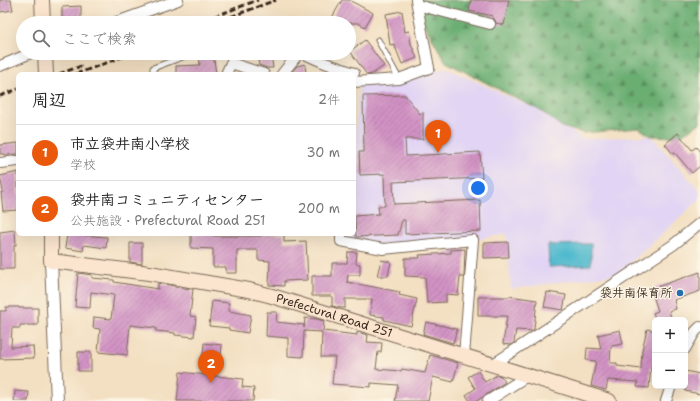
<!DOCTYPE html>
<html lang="ja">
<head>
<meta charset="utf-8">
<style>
  body { margin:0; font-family:"Shantell Sans","Klee One",sans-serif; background:#f2f2f2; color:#222 }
  .controls { position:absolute; right:12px; bottom:12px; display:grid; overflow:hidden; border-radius:6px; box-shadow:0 4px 16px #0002 }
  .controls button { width:36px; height:36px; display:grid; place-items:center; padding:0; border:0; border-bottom:1px solid #e0e0e0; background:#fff; color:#222; font:20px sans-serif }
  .you { position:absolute; left:478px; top:188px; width:14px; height:14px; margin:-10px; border:3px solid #fff; border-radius:50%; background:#1a73e8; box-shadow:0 0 0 6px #1a73e833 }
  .badge { display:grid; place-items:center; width:26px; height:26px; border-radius:50%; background:#ea580c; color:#fff; font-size:13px; font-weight:700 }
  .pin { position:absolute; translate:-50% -33px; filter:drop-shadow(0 1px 2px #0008) }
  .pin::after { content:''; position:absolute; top:21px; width:14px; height:12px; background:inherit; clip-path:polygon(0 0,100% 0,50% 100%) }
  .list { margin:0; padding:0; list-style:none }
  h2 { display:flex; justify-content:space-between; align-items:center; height:52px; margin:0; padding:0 16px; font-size:17px }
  h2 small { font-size:13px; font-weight:400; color:#767676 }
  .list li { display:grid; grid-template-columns:26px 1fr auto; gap:12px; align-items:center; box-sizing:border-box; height:56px; padding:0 16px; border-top:1px solid #e0e0e0 }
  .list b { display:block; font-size:15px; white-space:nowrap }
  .list p { margin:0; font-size:13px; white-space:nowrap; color:#767676 }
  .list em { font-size:13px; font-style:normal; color:#767676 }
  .icon { flex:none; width:22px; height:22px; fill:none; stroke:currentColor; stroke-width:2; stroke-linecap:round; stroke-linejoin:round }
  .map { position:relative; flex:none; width:700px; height:401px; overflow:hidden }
  .search { position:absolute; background:#fff; box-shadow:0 4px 16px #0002; left:16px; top:16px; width:340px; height:44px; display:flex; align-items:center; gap:10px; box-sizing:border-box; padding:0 14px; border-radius:22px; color:#767676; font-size:15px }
  .panel { position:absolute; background:#fff; box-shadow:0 4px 16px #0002; left:16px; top:72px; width:340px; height:164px; border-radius:6px }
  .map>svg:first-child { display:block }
</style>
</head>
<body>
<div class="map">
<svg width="700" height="401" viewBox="0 0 700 401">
  <defs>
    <pattern id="forest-firs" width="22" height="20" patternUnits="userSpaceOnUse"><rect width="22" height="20" fill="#6bae72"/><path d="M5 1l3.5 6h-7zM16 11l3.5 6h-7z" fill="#598e5d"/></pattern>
    <pattern id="building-hatch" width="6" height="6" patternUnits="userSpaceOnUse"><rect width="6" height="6" fill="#d293c5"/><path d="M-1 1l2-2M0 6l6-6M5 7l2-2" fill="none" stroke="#ac789f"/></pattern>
  </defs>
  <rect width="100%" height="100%" fill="#fcf5e5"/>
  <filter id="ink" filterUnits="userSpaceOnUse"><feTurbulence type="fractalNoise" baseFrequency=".025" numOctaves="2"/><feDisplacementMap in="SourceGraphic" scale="8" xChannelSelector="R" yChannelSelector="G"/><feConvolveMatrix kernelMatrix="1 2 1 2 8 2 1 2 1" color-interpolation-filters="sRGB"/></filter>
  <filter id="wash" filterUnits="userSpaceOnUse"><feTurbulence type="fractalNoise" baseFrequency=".012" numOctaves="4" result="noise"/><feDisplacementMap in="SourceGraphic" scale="16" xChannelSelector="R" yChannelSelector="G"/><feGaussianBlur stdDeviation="0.9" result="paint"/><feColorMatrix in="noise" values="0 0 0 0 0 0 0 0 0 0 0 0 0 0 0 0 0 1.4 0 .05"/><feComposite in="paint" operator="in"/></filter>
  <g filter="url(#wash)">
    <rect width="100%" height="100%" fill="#f3dfc1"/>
    <!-- built -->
    <path fill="#e1d4f4" d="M448,69L541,111L583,139L651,136L700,191V199L618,274L511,289L507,234L465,241L383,249L345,242L346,234H354V142L360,76L383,87L433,70Z"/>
    <!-- forest -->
    <path fill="url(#forest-firs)" stroke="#536c48" d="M420,0H700V123L678,137L651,136L639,128L616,130L583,133L562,127L541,111L446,62L419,16Z"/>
    <!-- water -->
    <path fill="#50b9ce" stroke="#467276" d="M591,244V265L549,267L548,245Z"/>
    <g id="blocks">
      <!-- building -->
      <path fill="url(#building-hatch)" d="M0,0H11L13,10L0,12Z
        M342,0H349L373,13L365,27L358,23H329Z
        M471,0H509L504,25L496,23L495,20L493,18V16L469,11Z
        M81,6V21L62,22V7Z
        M402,11L405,32L409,31L411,44L417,58L402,64L394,44L390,45L386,14Z
        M365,40L384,66L372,74L367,75L350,51Z
        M257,53H271L273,68H267L259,65Z
        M199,54L214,60L216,74H176V66L200,65Z
        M305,64L306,74H290L297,66Z
        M405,95L420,114L423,112V139H405L406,156L480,152L482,178L393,182L394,204L480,200L481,231L405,234V220H402L398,235L356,237L355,216L379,214L378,206H385L384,174L360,175L359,152H364L363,96Z
        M678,133L692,150L696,147L700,152V166L692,173L675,153L673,154L665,144Z
        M18,143V154L5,155V154H0V145Z
        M18,172V210L3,211L1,192H3L0,176Z
        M15,230L16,245H14V269H0V232Z
        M67,234L107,237L106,248L84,245L83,251L65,248Z
        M191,234H213V236H261V234H284V242L306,241L308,280L284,281V286L269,285L270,261L258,260V250H237V273H226V267H213V249L191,248Z
        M508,242L509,257L484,258V243Z
        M130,243H142V264L130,262Z
        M465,249L464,277H460L458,295L446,294V302L427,303L425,277L405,276V258H420L419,255L451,253V250Z
        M348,252H357L356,264H360V275H348L347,282L400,292L399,295L417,299L411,326L384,320V317L370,315L372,299H345V308H341L332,306V296H312V276H332V263H347Z
        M381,260L391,262L388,276H377Z
        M700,272V291L674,300L676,309L669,311L672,320H656L653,313L658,311L651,289Z
        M78,273L92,275V278L114,280V282L158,289V283L175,286V287L193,289L190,316L196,317L194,337L175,335V333L156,331V328L130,325L127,355L98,352L100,329L93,328L94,317L111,319L114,295L91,292L90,308L75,307Z
        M547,292L566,295L563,310L544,307Z
        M509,296L537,300L534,329L532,331L516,330L514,343L510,345L503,344L507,316H478V297H509Z
        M212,301L229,303V311L251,315L248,333L229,330V328L209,326Z
        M6,307H19V308H38V325H20V328H12L11,347L33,346L34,358L0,359V311H6Z
        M267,312H277L276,322L304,325V328L305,318L317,319L324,321L323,331L357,335V332L368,335L367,342L382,343L381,352H378L376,369L401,371L402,369L425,373L430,355L458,363L453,382L433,377L428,401H395L398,385L371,383V387L332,384L335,357H321L322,332L304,331L303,357L288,356V338L266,336Z
        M426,322L457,329L453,343L423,334Z
        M647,329L655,331V368L651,367L649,388L637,387L638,382L608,380L606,390L591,386L596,361L586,360L587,348L601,349L598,335L620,330L623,344L611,346L610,363H617V366L641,369L642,350Z
        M204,343L222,345L221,357L203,355Z
        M78,352H91V371H78Z
        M478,371L485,382L497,375L501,376L505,382L477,401H470L466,395L476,388H475L468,377Z
        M685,371L700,374V394L685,391Z
        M180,372L243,379L242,387L254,388L253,401H177Z
        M15,391L29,392L28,401H14Z"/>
    </g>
  </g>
  <g filter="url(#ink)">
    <use href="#blocks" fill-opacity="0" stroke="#7b6957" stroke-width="1"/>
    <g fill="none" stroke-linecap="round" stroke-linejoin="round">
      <!-- service casing -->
      <g stroke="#7b6957" stroke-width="7">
        <path id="service" d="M378,40L399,79
          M228,53L231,63
          M153,74V68L193,53"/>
      </g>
      <!-- minor casing -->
      <g stroke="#7b6957" stroke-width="12">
        <path id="minor" d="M417,5L490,24
          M114,23L178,0
          M302,53L325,63L354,73L353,74
          M0,66L31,53
          M226,74L231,63L264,74
          M282,74L299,53
          M354,82L399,79L429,68L416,0
          M0,163L18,161
          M341,234V241L383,249L473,240L464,356
          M685,349L695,332L700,327
          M492,365L673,245L700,223
          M488,401L527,376
          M666,401L671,386"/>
      </g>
      <!-- tertiary casing -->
      <g stroke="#7b6957" stroke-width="14">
        <path id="tertiary" d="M51,261L57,401"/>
      </g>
      <!-- secondary casing -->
      <g stroke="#7b6957" stroke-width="16">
        <g id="secondary">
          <path d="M42,0L43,23"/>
          <path d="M45,53L46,74"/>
          <path id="s1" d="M51,234V261L149,273L249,290L272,296L609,401"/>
        </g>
      </g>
      <!-- service -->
      <use href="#service" stroke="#fff" stroke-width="5"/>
      <!-- minor -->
      <use href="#minor" stroke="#fff" stroke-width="10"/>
      <!-- tertiary -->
      <use href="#tertiary" stroke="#fff" stroke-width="12"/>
      <!-- secondary -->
      <use href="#secondary" stroke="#fbe5cf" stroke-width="14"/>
      <!-- rail -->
      <path stroke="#3b2a1e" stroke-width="3" stroke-dasharray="6 3" stroke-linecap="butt" d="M197,23L258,0
        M214,23L276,0
        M59,74L84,65
        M76,74L133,53
        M0,96L18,89"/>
    </g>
  </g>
  <!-- markers -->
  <circle fill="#1f6fb2" stroke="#fcf5e5" stroke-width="1.5" cx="680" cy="293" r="4"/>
  <g text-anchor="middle" stroke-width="3" stroke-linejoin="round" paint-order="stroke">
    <!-- poi labels -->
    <g font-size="12" font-weight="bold" fill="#3b2a1e" stroke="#fcf5e5" text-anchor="end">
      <text x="672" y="297">袋井南保育所</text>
    </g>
    <!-- street labels -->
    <g font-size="12" fill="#3b2a1e" stroke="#fcf5e5">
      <text dy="4" stroke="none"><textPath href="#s1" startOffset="316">Prefectural Road 251</textPath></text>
    </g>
  </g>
</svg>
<div class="controls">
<button>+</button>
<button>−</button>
</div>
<div class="you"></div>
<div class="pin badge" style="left:438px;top:153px">1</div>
<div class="pin badge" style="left:211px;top:383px">2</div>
<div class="search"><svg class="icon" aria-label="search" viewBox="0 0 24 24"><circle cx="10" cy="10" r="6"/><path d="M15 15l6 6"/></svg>ここで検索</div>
<section class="panel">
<h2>周辺<small>2件</small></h2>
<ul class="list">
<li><span class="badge">1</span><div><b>市立袋井南小学校</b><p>学校</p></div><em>30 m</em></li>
<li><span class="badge">2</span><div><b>袋井南コミュニティセンター</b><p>公共施設 · Prefectural Road 251</p></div><em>200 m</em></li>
</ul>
</section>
</div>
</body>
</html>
